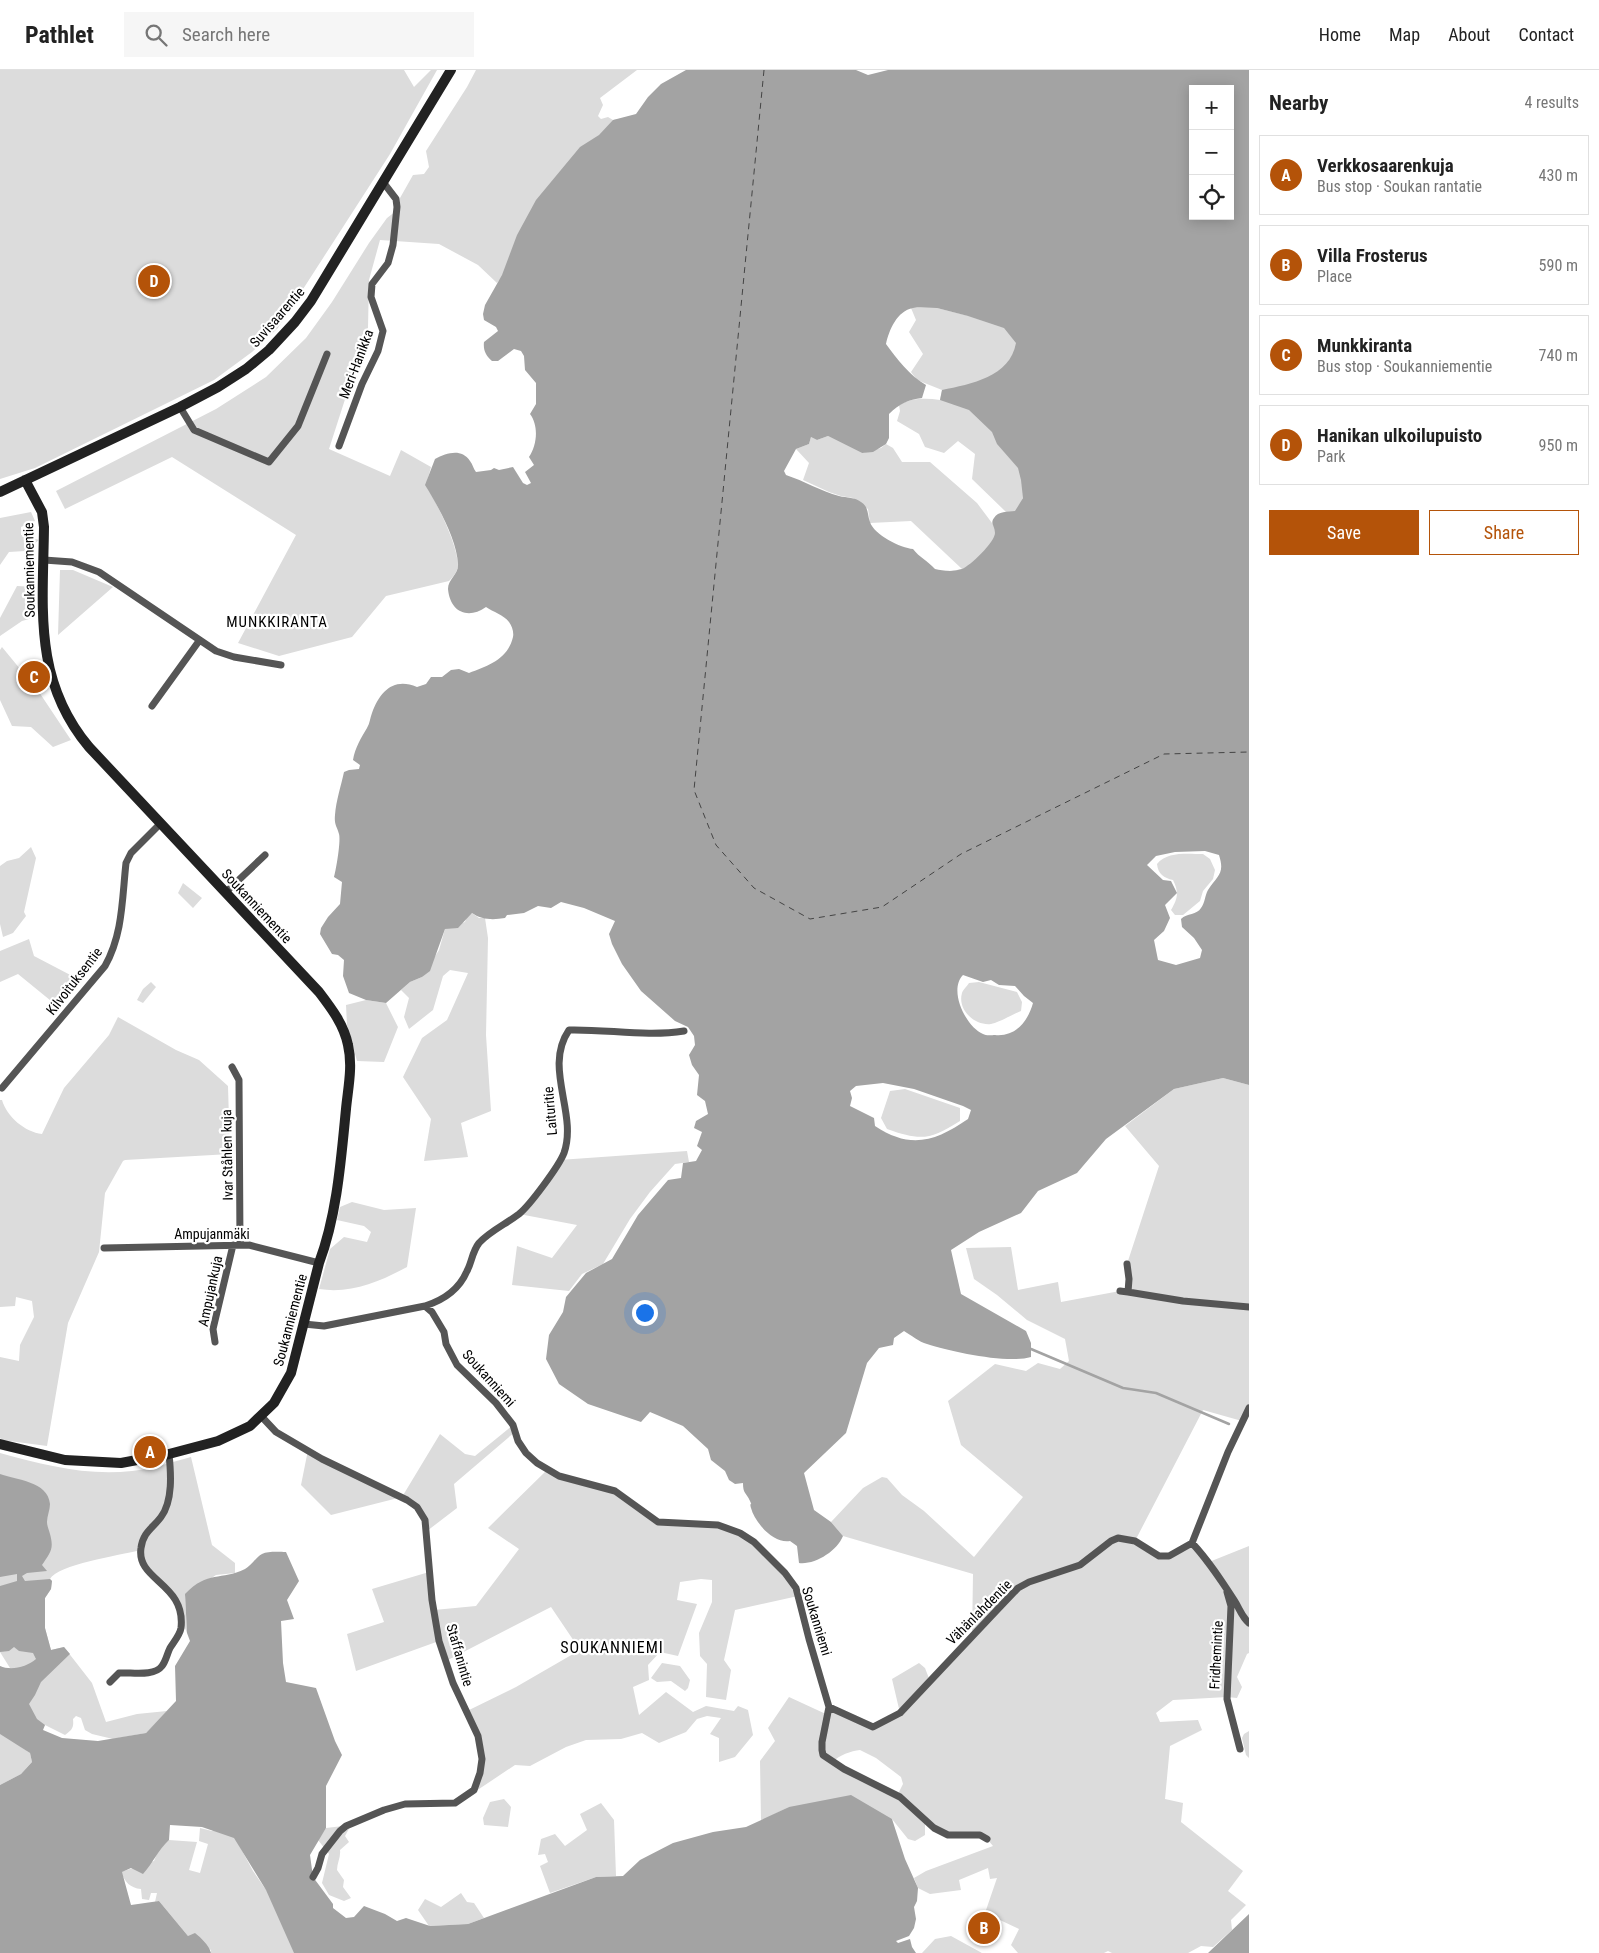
<!DOCTYPE html>
<html lang="en">
<head>
<meta charset="utf-8">
<style>
  body { margin:0; font-family:"Roboto Condensed",sans-serif; background:#f6f6f6; color:#222 }
  .controls { position:absolute; right:15px; top:15px; display:grid; overflow:hidden; border-radius:0px; box-shadow:0 2px 12px #0003 }
  .controls button { width:45px; height:45px; display:grid; place-items:center; padding:0; border:0; border-bottom:1px solid #e0e0e0; background:#fff; color:#222; font:25px sans-serif }
  .you { position:absolute; left:644px; top:1242px; width:18px; height:18px; margin:-12px; border:4px solid #fff; border-radius:50%; background:#1a73e8; box-shadow:0 0 0 8px #1a73e833 }
  .badge { display:grid; place-items:center; width:32px; height:32px; border-radius:50%; background:#b45309; color:#fff; font-size:16px; font-weight:700 }
  .pin { position:absolute; translate:-50% -50%; border:2px solid #fff; box-shadow:0 1px 5px #0006 }
  .list { margin:0; padding:0; list-style:none }
  h2 { display:flex; justify-content:space-between; align-items:center; height:65px; margin:0; padding:0 20px; font-size:21px }
  h2 small { font-size:16px; font-weight:400; color:#767676 }
  .list li { display:grid; grid-template-columns:32px 1fr auto; gap:15px; align-items:center; box-sizing:border-box; height:80px; margin:0 10px 10px; padding:0 10px; border:1px solid #e0e0e0; border-radius:0px }
  .list b { display:block; font-size:19px; white-space:nowrap }
  .list p { margin:0; font-size:16px; white-space:nowrap; color:#767676 }
  .list em { font-size:16px; font-style:normal; color:#767676 }
  .actions { display:flex; gap:10px; padding:15px 20px }
  .actions a { flex:1; padding:11px 0; border:1px solid #b45309; border-radius:0px; text-align:center; font-size:18px; color:#b45309 }
  .actions .main { background:#b45309; color:#fff }
  .icon { flex:none; width:28px; height:28px; fill:none; stroke:currentColor; stroke-width:2; stroke-linecap:round; stroke-linejoin:round }
  .map { position:relative; flex:none; width:1249px; height:1883px; overflow:hidden }
  header { display:flex; align-items:center; gap:30px; box-sizing:border-box; height:70px; padding:0 25px; background:#fff; border-bottom:1px solid #e0e0e0 }
  header strong { font-size:24px }
  nav { display:flex; gap:28px; margin-inline-start:auto; font-size:18px }
  .search { width:350px; height:45px; background:#f6f6f6; display:flex; align-items:center; gap:12px; box-sizing:border-box; padding:0 18px; border-radius:0px; color:#767676; font-size:19px }
  main { display:flex }
  aside { flex:1; background:#fff }
  .map>svg:first-child { display:block }
</style>
</head>
<body>
<header>
<strong>Pathlet</strong>
<div class="search"><svg class="icon" aria-label="search" viewBox="0 0 24 24"><circle cx="10" cy="10" r="6"/><path d="M15 15l6 6"/></svg>Search here</div>
<nav><a>Home</a><a>Map</a><a>About</a><a>Contact</a></nav>
</header>
<main>
<div class="map">
<svg width="1249" height="1883" viewBox="0 0 1249 1883">
  <rect width="100%" height="100%" fill="#fff"/>
  <!-- green -->
  <path fill="#dcdcdc" fill-rule="evenodd" d="M0,0H404L414,17L431,0H437L390,84L278,258L252,282L214,310L35,398L0,409Z
    M476,0H637L600,28L603,35L598,46L601,49L608,47L613,50L630,47L497,213L478,195L439,174L380,170L369,210L368,258L329,379L390,406L401,380L431,397L426,415C437,434 457,473 458,495C458,501 453,507 449,511L386,526L352,567L279,586L238,573L296,465L172,387L65,439L56,421L216,339L266,307L306,268L332,232L369,173L387,148L400,138V128L413,105L424,104L429,97L426,81L467,17Z
    M911,238H937L969,246L1019,248L1036,393L993,507L941,500L951,501L962,499L911,451L870,453L868,439L853,428L841,426L829,422L803,410L809,393L796,379L809,374L811,367L817,370L828,366L862,383L881,378L886,374L893,378L902,392H930L977,433L992,453C995,446 998,444 1006,442L972,409L975,384L958,371L944,383L925,377L919,364L897,351L900,341L899,335C912,328 925,328 940,330L942,320L917,310L911,302L923,284L909,262L916,250Z
    M31,442L35,451L21,457V465L39,470L25,481L9,482L0,495V448Z
    M60,500H73L113,517L58,565Z
    M17,516L36,517V547L22,551L0,566V548Z
    M2,577L39,622L71,670L53,677L31,657L12,656L0,630V580Z
    M31,777L36,788L24,842L26,846L13,863L3,867L0,854V796L7,791L19,788Z
    M1203,784L1210,789L1215,800L1213,809L1203,821L1200,831L1183,845H1175L1171,840C1178,828 1179,822 1173,810C1164,808 1158,804 1157,794C1167,781 1188,784 1203,784Z
    M183,813L202,828L193,838L178,823Z
    M472,843L479,848H485L488,868L486,965L491,1041L461,1053L468,1087L424,1091L431,1049L403,1007L422,968L447,950L468,903L450,900L443,906L433,940L409,959L404,947L409,928L401,920L410,912L422,907L439,880L445,859L465,852L467,846Z
    M29,869L34,886L78,909L56,935L18,904L0,912V881Z
    M151,912L156,917L143,933L137,930L143,919Z
    M979,912L1017,922L1022,932L1021,941C1013,944 998,953 991,954C975,956 957,940 962,923C963,920 967,916 969,913Z
    M366,930L386,933L398,957L384,992L357,991L347,955L346,935Z
    M118,947L176,980L199,990L228,1016L230,1084L125,1090L123,1091L105,1123L99,1182L68,1253L47,1376L2,1370L0,1368V1287L19,1291L20,1275L34,1247L32,1231L16,1227L15,1236L0,1237V1030H2C7,1047 25,1062 42,1064L64,1018L109,965Z
    M1223,1008L1249,1015V1338L1242,1351L1203,1340L1135,1471C1164,1489 1162,1490 1192,1473L1209,1492L1249,1476V1583L1247,1584L1237,1607L1242,1617L1237,1628L1227,1627L1173,1630L1156,1643L1160,1652L1198,1650L1202,1660L1170,1676L1165,1729L1183,1733L1181,1752L1243,1801L1228,1821L1246,1835L1231,1850L1232,1860L1213,1877L1201,1876L1188,1883H1112L1108,1881L1104,1883H1018L1011,1875L1019,1859L985,1843L997,1808L990,1809L988,1798L959,1810L961,1820L930,1824L918,1818L914,1808L926,1801L993,1776L987,1769L948,1765L925,1752V1765L915,1771L908,1769L892,1749L789,1737L761,1751L760,1691L775,1671L768,1658L789,1627L828,1645L829,1637L873,1657L900,1643L892,1609L919,1593L925,1598L930,1611L972,1567L973,1504L843,1466L831,1452L863,1418L882,1407L887,1408L902,1425L924,1441L974,1487L1023,1427L961,1375L948,1331L995,1294L1026,1301L1038,1293L1060,1299L1069,1291L1065,1269L1027,1250L997,1225L974,1209L966,1178L1011,1177L1018,1220L1058,1212L1061,1232L1120,1221L1128,1222L1127,1194L1159,1096L1125,1056L1174,1019ZM860,1680L876,1688L901,1707L903,1714L899,1722L900,1727L833,1692C839,1685 851,1681 860,1680Z
    M905,1019L960,1038V1051C930,1070 921,1071 887,1059L881,1048L890,1021Z
    M687,1081L689,1092L675,1094L650,1122L630,1149L603,1194L582,1204L569,1221L512,1215L517,1176L552,1188L577,1155L519,1144L559,1090Z
    M352,1132L384,1140L416,1138L407,1197C379,1212 351,1224 319,1219L330,1179L344,1167L367,1172L371,1162L364,1156L337,1150L340,1137Z
    M513,1355L516,1361L454,1414L457,1438L427,1461L425,1450L402,1427L331,1445L301,1415L308,1380L402,1427L440,1364L465,1384L475,1386Z
    M0,1383C44,1395 86,1406 132,1401C152,1399 172,1392 191,1387L212,1475L235,1493V1503L216,1505L185,1526L187,1563L175,1534L157,1512L143,1499L137,1481C120,1485 57,1495 50,1509L52,1511L51,1519L45,1528V1558L51,1580L64,1577L92,1613L106,1652L137,1644L167,1641L146,1663L113,1669L92,1664L85,1660L81,1648L76,1646L73,1649C74,1658 72,1660 65,1665L45,1655L23,1678L30,1683L32,1692L21,1704L0,1715V1596L6,1599L10,1598L0,1582Z
    M547,1400L603,1417L658,1452L718,1455L740,1463L785,1503L798,1526L735,1540L724,1590L731,1600L726,1630L706,1627L707,1594L700,1586L699,1563L712,1532V1510L701,1509L680,1512L677,1530L697,1534L678,1586L660,1582L648,1595L649,1610L633,1617L639,1645L666,1622L693,1642L706,1636L734,1641L738,1636L748,1640L753,1665L735,1687L719,1692V1668L710,1664L721,1648L707,1646L697,1649L686,1662L659,1673L642,1663L621,1669L586,1670L566,1677L530,1696L515,1695L470,1725L480,1703L478,1666L465,1642L516,1617L580,1580L551,1537L446,1591L439,1571L356,1601L347,1564L384,1552L372,1519L429,1502L434,1540L476,1536L519,1479L488,1458Z
    M662,1593L680,1596L690,1610L688,1618L685,1621L671,1611L657,1612L651,1608Z
    M1249,1661V1688L1246,1685L1242,1668L1244,1664Z
    M504,1729L511,1737L508,1757L484,1755L483,1748L490,1732Z
    M601,1733L614,1750L616,1806L596,1807L550,1823L540,1796L548,1792L545,1784L538,1785L541,1769L555,1764L565,1776L587,1760L580,1744Z
    M226,1751L253,1801L264,1817L319,1883H211V1880L188,1866L159,1831L155,1832L157,1823H151L149,1830L142,1829L141,1819C130,1818 125,1812 121,1802L154,1791L159,1779L169,1770L197,1772L189,1800L200,1803L208,1774L199,1771L200,1758L212,1761Z
    M343,1756L350,1757L345,1766L349,1772L340,1780C341,1787 337,1793 337,1800L344,1810L343,1817L351,1828L344,1831L329,1825L322,1813L329,1784L318,1770L326,1758Z
    M461,1823L467,1832L474,1833L484,1848L468,1854L429,1856L418,1840L425,1829L441,1837Z
    M951,1866L982,1883H922L935,1869Z"/>
  <!-- water -->
  <path fill="#a3a3a3" fill-rule="evenodd" d="M686,0H856L868,5L888,0H1249V1015L1223,1008L1174,1019L1106,1069L1077,1103L1038,1121L1021,1143L979,1162L951,1180L961,1224L1026,1261L1031,1273V1287C1008,1294 952,1282 927,1274C919,1272 911,1265 904,1261L894,1268L893,1275L879,1278L867,1293L846,1363L804,1403L814,1440L831,1452L843,1466C837,1481 815,1495 799,1493L797,1476L790,1471C774,1474 755,1453 751,1438C749,1431 753,1437 750,1431C746,1422 743,1424 743,1413L735,1414L729,1410L725,1401L711,1390L708,1379L683,1356L650,1342L641,1352L588,1334L559,1314L546,1289L549,1265L563,1242L566,1227L586,1203L612,1189L638,1145L668,1110L681,1108L683,1093L696,1091L702,1080L697,1076L702,1062L694,1058L696,1051L708,1044L705,1031L697,1025L699,1005L692,995L689,985L695,975L694,966L688,957L675,951L641,921L622,894L612,874L609,864L615,851L584,838L561,832L551,838L538,836L524,843L507,845L505,848C493,850 482,850 472,843L458,858L445,859L430,901L422,907L410,912L386,933L366,930L349,923L343,906L344,890L338,885L332,884L320,864L321,858L328,847L340,834L342,812L334,807C336,800 341,771 339,764C337,756 334,755 335,745C336,731 341,716 344,702L349,700L359,699L360,695L353,690C355,678 361,668 367,658C370,653 370,648 372,643C380,621 394,607 417,617L426,614L431,607H442L451,600L459,599L469,603C488,596 508,589 513,567C514,562 512,556 509,552C504,545 493,542 486,537C468,550 450,542 448,519C448,509 459,504 458,494C457,470 438,436 425,415L435,389C447,383 461,378 470,391C473,395 473,398 476,402L491,400L494,398L499,400L513,397L523,413L527,415L531,413L525,402L534,395L529,387C537,375 539,356 530,344L536,334V313L525,300L524,286L521,281L514,279L498,291H492C486,286 483,280 484,272L498,261L496,257L484,250L483,244L485,235L502,205L517,165L536,130L580,77L599,65L613,50L636,44L648,27L661,14ZM1193,19H1230V146H1193ZM937,238L968,246L1004,258L1016,273C1010,307 971,314 942,320L940,330L969,340L992,362L997,374L1018,398L1021,410L1023,428L1015,441C1008,442 998,441 994,448C990,453 995,457 995,463C995,472 970,496 962,499C953,502 943,501 935,499C928,491 919,487 913,479C901,478 874,465 870,452C867,444 869,437 861,432C855,427 847,428 839,426C821,421 804,411 786,405L784,401L796,379L809,374L811,367L817,370L828,366L862,383L873,382L886,374L889,368V344C900,333 908,330 922,328L926,315C910,306 897,289 886,274C889,260 897,241 913,238C921,237 929,238 937,238ZM1205,781L1219,785C1225,804 1218,805 1208,820C1205,825 1205,833 1201,838C1197,845 1187,843 1181,849L1182,857L1194,868L1202,880L1200,888L1176,895L1158,890L1154,870L1164,861L1170,848L1165,835L1177,823L1171,811L1163,810L1147,795L1156,786L1175,782ZM963,905L983,912L991,910L999,915L1015,916L1024,926L1033,933C1028,951 1016,967 995,965C992,965 986,966 983,964C966,957 948,920 963,905ZM883,1013L914,1019L963,1036L971,1040L968,1049C936,1071 911,1080 875,1056L874,1048L850,1036L852,1028L850,1021L856,1016Z
    M0,1404C16,1410 48,1411 50,1434C50,1440 47,1446 47,1452C47,1456 49,1460 50,1464C54,1479 51,1482 42,1495L47,1501L27,1503L22,1506L25,1511L50,1509L52,1511L51,1519L45,1528V1558L51,1580L64,1577L70,1584L41,1612L35,1625L29,1634L37,1649L45,1655L43,1660L62,1668L98,1671L146,1663L176,1631L175,1596L190,1571L187,1563L185,1524C208,1500 221,1511 245,1499C251,1496 256,1487 262,1484C268,1481 279,1482 286,1482L299,1511L287,1530L294,1549L281,1551L283,1593L286,1612L316,1618L335,1671L342,1685L326,1716V1758L310,1785L313,1807L333,1834V1838L346,1848L354,1847L364,1836L385,1844L397,1851L406,1848L430,1856L468,1854L596,1807L623,1806L640,1790L673,1773L713,1762L746,1757L789,1737L851,1725L892,1749L905,1789L918,1818L917,1831L914,1837L916,1849L914,1858L909,1866L896,1871L898,1873L910,1869L912,1877L916,1883H294L266,1820L234,1768L202,1757L170,1755L169,1770C158,1780 153,1793 143,1804L131,1798L122,1802L131,1835L159,1831L188,1866L195,1863C201,1868 209,1875 211,1883H0V1715L21,1704L32,1692L30,1683L0,1664V1596C11,1601 27,1597 36,1589L33,1583L19,1581L14,1577L9,1581L0,1582V1516L17,1511V1504L0,1507Z
    M1249,1844V1883H1208Z"/>
  <g fill="none" stroke-linecap="round" stroke-linejoin="round">
    <!-- stream -->
    <path stroke="#a3a3a3" stroke-width="2.5" d="M1031,1279L1123,1318L1156,1323L1229,1354"/>
    <!-- ferry -->
    <path stroke="#444" stroke-width="1" stroke-dasharray="6 5" stroke-linecap="butt" d="M764,0L694,720L716,775L754,818L810,849L882,837L961,784L1164,684L1249,682"/>
    <!-- street -->
    <path stroke="#555" stroke-width="7" d="M180,337L194,360L269,392L298,356L327,284
      M339,376L362,314L378,281L383,261L371,227L372,214L388,193L393,175L397,137L396,129L383,112
      M44,490L72,492L99,502L216,581L234,587L281,595
      M152,636L199,571
      M225,823L265,785
      M232,997L239,1010L240,1175
      M2,1018L105,896C123,864 122,829 126,793L131,783L160,754
      M104,1178L249,1175L319,1193
      M1127,1194L1129,1209L1128,1222L1183,1231L1249,1237
      M1120,1221L1128,1222
      M425,1236C444,1230 459,1220 467,1201C472,1192 472,1182 479,1173C490,1161 506,1154 519,1144C530,1135 559,1096 564,1083C578,1043 543,998 569,960C607,959 646,967 684,961
      M304,1254L324,1256L425,1236L432,1242L444,1262L446,1274L457,1295L496,1333L513,1355L518,1371L526,1383L537,1393L559,1406L615,1421L658,1452L718,1455L740,1463L754,1472L785,1503L796,1518L809,1569L829,1637L822,1672V1680L823,1685L844,1699L900,1727L934,1758L948,1765H980L987,1769
      M215,1272L213,1259L233,1175
      M261,1346L276,1362L322,1389L407,1430L417,1437L425,1450L432,1530L439,1571L453,1613L478,1666L482,1689L480,1703L474,1720L455,1733L405,1734L384,1740L346,1756L340,1761L322,1784L318,1798L313,1807
      M1192,1473C1208,1490 1221,1510 1234,1530C1240,1539 1241,1546 1249,1553
      M1227,1522L1231,1536L1227,1629L1240,1679
      M110,1612L119,1603C131,1602 154,1607 162,1596C166,1591 167,1584 170,1578C173,1573 180,1565 181,1558C186,1513 136,1511 141,1478C143,1462 153,1458 161,1447C173,1431 171,1403 169,1384
      M829,1637L873,1657L900,1643L996,1541L1018,1518L1029,1512L1080,1495L1111,1471L1118,1468L1135,1471L1159,1486H1169L1192,1473L1228,1382L1249,1338"/>
    <!-- secondary -->
    <path stroke="#222" stroke-width="10" d="M0,422L180,337L218,317L246,299L269,280L295,252L311,231L451,0
      M0,1374L65,1390L121,1393L169,1384L218,1371L250,1356L274,1333L291,1303L319,1193C337,1145 341,1090 346,1039C348,1018 353,996 348,975C344,955 332,939 319,922L89,677C33,610 43,539 44,457L42,442L25,410"/>
  </g>
  <g text-anchor="middle" stroke-width="4.5" stroke-linejoin="round" paint-order="stroke">
    <!-- street labels -->
    <g font-size="14" fill="#000" stroke="#fff">
      <text transform="translate(277 247) rotate(-49)" y="5">Suvisaarentie</text>
      <text transform="translate(356 294) rotate(-69)" y="5">Meri-Hanikka</text>
      <text transform="translate(29 500) rotate(-91)" y="5">Soukanniementie</text>
      <text transform="translate(257 836) rotate(47)" y="5">Soukanniementie</text>
      <text transform="translate(74 911) rotate(-52)" y="5">Kilvoituksentie</text>
      <text transform="translate(550 1041) rotate(-95)" y="5">Laituritie</text>
      <text transform="translate(227 1085) rotate(-91)" y="5">Ivar Ståhlen kuja</text>
      <text x="212" y="1169">Ampujanmäki</text>
      <text transform="translate(210 1221) rotate(-78)" y="5">Ampujankuja</text>
      <text transform="translate(290 1250) rotate(-75)" y="5">Soukanniementie</text>
      <text transform="translate(489 1308) rotate(48)" y="5">Soukanniemi</text>
      <text transform="translate(979 1542) rotate(-45)" y="5">Vähänlahdentie</text>
      <text transform="translate(817 1551) rotate(73)" y="5">Soukanniemi</text>
      <text transform="translate(460 1585) rotate(74)" y="5">Staffanintie</text>
      <text transform="translate(1216 1585) rotate(-87)" y="5">Fridhemintie</text>
    </g>
    <!-- neighbourhood labels -->
    <g font-size="15" letter-spacing="1" fill="#000" stroke="#fff">
      <text x="277" y="557">MUNKKIRANTA</text>
    </g>
    <!-- quarter labels -->
    <g font-size="16" letter-spacing="1" fill="#000" stroke="#fff">
      <text x="612" y="1583">SOUKANNIEMI</text>
    </g>
  </g>
</svg>
<div class="controls">
<button>+</button>
<button>−</button>
<button><svg class="icon" aria-label="locate" viewBox="0 0 24 24"><circle cx="12" cy="12" r="6"/><path d="M12 2v4M12 18v4M2 12h4M18 12h4"/></svg></button>
</div>
<div class="you"></div>
<div class="pin badge" style="left:150px;top:1382px">A</div>
<div class="pin badge" style="left:984px;top:1858px">B</div>
<div class="pin badge" style="left:34px;top:607px">C</div>
<div class="pin badge" style="left:154px;top:211px">D</div>
</div>
<aside>
<h2>Nearby<small>4 results</small></h2>
<ul class="list">
<li><span class="badge">A</span><div><b>Verkkosaarenkuja</b><p>Bus stop · Soukan rantatie</p></div><em>430 m</em></li>
<li><span class="badge">B</span><div><b>Villa Frosterus</b><p>Place</p></div><em>590 m</em></li>
<li><span class="badge">C</span><div><b>Munkkiranta</b><p>Bus stop · Soukanniementie</p></div><em>740 m</em></li>
<li><span class="badge">D</span><div><b>Hanikan ulkoilupuisto</b><p>Park</p></div><em>950 m</em></li>
</ul>
<div class="actions"><a class="main">Save</a><a>Share</a></div>
</aside>
</main>
</body>
</html>
